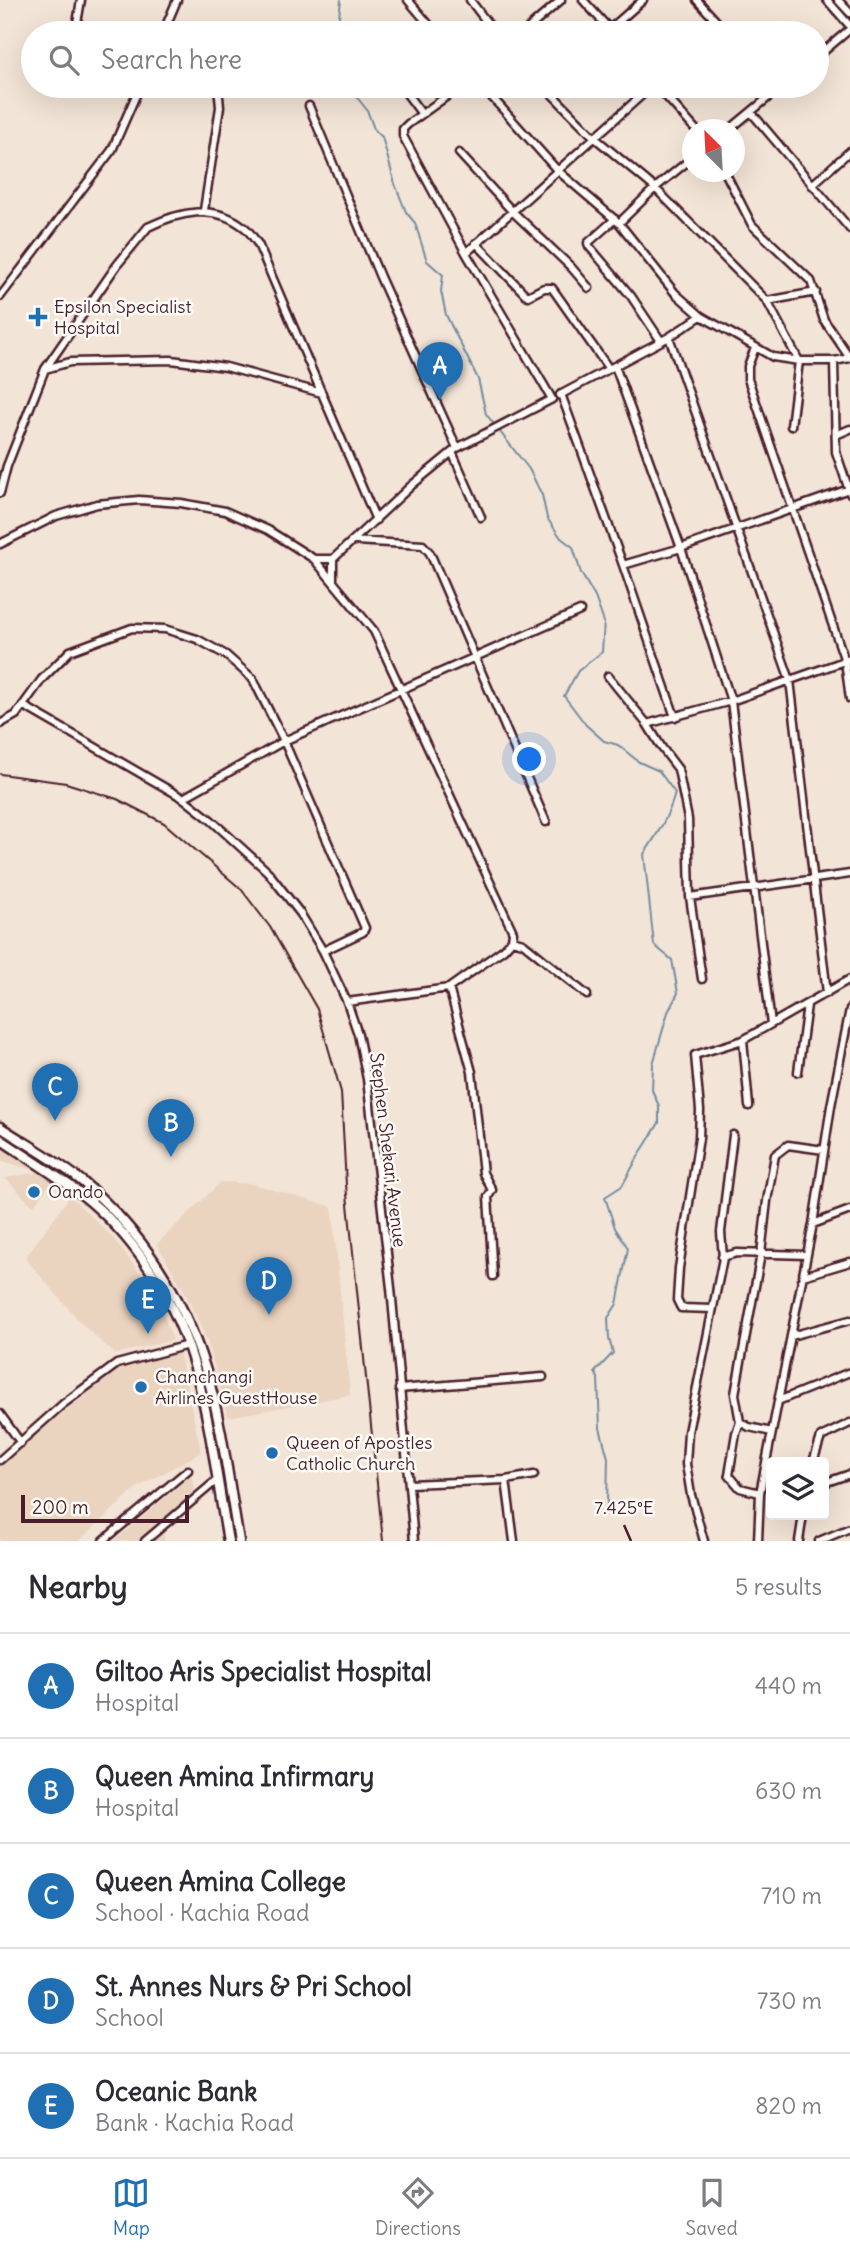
<!DOCTYPE html>
<html lang="en">
<head>
<meta charset="utf-8">
<style>
  body { margin:0; font-family:Delius,sans-serif; background:#f7f7f7; color:#2b2b33 }
  .controls { position:absolute; right:21px; bottom:21px; display:grid; overflow:hidden; border-radius:7px; box-shadow:0 7px 28px #0002 }
  .controls button { width:63px; height:63px; display:grid; place-items:center; padding:0; border:0; border-bottom:2px solid #e1e1e2; background:#fff; color:#2b2b33; font:35px sans-serif }
  .compass { position:absolute; left:682px; top:119px; width:63px; height:63px; border-radius:50%; background:#fff; box-shadow:0 7px 28px #0002; rotate:336deg }
  .scale { position:absolute; left:21px; bottom:18px; width:168px; box-sizing:border-box; padding-left:7px; border:4px solid #4a1f2b; border-top:0; font-size:19px; line-height:24px; white-space:nowrap; color:#4a1f2b; -webkit-text-stroke:5px #fdfcf7; paint-order:stroke }
  .you { position:absolute; left:530px; top:760px; width:24px; height:24px; margin:-18px; border:5px solid #fff; border-radius:50%; background:#1a73e8; box-shadow:0 0 0 10px #1a73e833 }
  .badge { display:grid; place-items:center; width:46px; height:46px; border-radius:50%; background:#1f6fb2; color:#fff; font-size:23px; font-weight:700 }
  .pin { position:absolute; translate:-50% -58px; filter:drop-shadow(0 2px 4px #0008) }
  .pin::after { content:''; position:absolute; top:37px; width:24px; height:21px; background:inherit; clip-path:polygon(0 0,100% 0,50% 100%) }
  .list { margin:0; padding:0; list-style:none }
  h2 { display:flex; justify-content:space-between; align-items:center; height:91px; margin:0; padding:0 28px; font-size:30px }
  h2 small { font-size:23px; font-weight:400; color:#7c7c81 }
  .list li { display:grid; grid-template-columns:46px 1fr auto; gap:21px; align-items:center; box-sizing:border-box; height:105px; padding:0 28px; border-top:2px solid #e1e1e2 }
  .list b { display:block; font-size:26px; white-space:nowrap }
  .list p { margin:0; font-size:23px; white-space:nowrap; color:#7c7c81 }
  .list em { font-size:23px; font-style:normal; color:#7c7c81 }
  .icon { flex:none; width:38px; height:38px; fill:none; stroke:currentColor; stroke-width:2; stroke-linecap:round; stroke-linejoin:round }
  .map { position:relative; flex:none; width:850px; height:1541px; overflow:hidden }
  .search { position:absolute; background:#fff; box-shadow:0 7px 28px #0002; left:21px; right:21px; top:21px; height:77px; display:flex; align-items:center; gap:18px; box-sizing:border-box; padding:0 24px; border-radius:38px; color:#7c7c81; font-size:26px }
  .sheet { height:616px; background:#fff }
  nav { display:flex; justify-content:space-around; align-items:center; box-sizing:border-box; height:98px; border-top:2px solid #e1e1e2; background:#fff; font-size:19px; color:#7c7c81 }
  nav a { display:grid; justify-items:center; gap:4px }
  nav .on { color:#1f6fb2 }
  .map>svg:first-child { display:block }
</style>
</head>
<body>
<div class="map">
<svg width="850" height="1541" viewBox="0 0 850 1541">
  <rect width="100%" height="100%" fill="#f2e4d6"/>
  <filter id="ink" filterUnits="userSpaceOnUse"><feTurbulence type="fractalNoise" baseFrequency=".0143" numOctaves="2"/><feDisplacementMap in="SourceGraphic" scale="14" xChannelSelector="R" yChannelSelector="G"/><feConvolveMatrix kernelMatrix="1 2 1 2 8 2 1 2 1" color-interpolation-filters="sRGB"/></filter>
  <g filter="url(#ink)">
    <!-- built -->
    <path fill="#ead3bf" d="M0,1128L62,1168L33,1206L5,1178L40,1172L0,1160Z
      M221,1182L253,1184L332,1207L350,1395L228,1417L207,1340L184,1290L157,1244Z
      M70,1196L113,1238L142,1276L158,1302L173,1340L115,1354L83,1325L25,1258Z
      M179,1352L201,1452L135,1489L79,1541H0V1464L120,1366Z
      M191,1476L196,1496L162,1527L165,1541H114Z"/>
    <g fill="none" stroke-linecap="round" stroke-linejoin="round">
      <!-- stream -->
      <path stroke="#738da2" stroke-width="2" d="M337,33L341,0
        M348,86L367,110L374,129L382,137L395,184L406,212L415,223L427,261L443,275L441,291L446,315L478,379L486,414L529,469L542,495L547,518L561,538L573,547L581,573L595,597L604,622L602,652L578,671L564,696L586,725L604,741L618,745L639,762L659,771L675,793C669,816 657,835 644,854L654,945L672,960L678,993L668,1012L653,1064L652,1090L659,1106V1123L639,1155L622,1186L605,1197L615,1228L628,1248L617,1304L608,1318L609,1339L613,1353L595,1372L598,1378L600,1428L608,1458L607,1504"/>
      <!-- minor casing -->
      <g stroke="#4a1f2b" stroke-width="11">
        <path id="minor" d="M408,0L436,33
          M470,0L495,33
          M583,0L613,33
          M697,0L727,33
          M827,0L850,26
          M838,0L850,13
          M358,28L362,33
          M76,29L81,0
          M610,29L643,0
          M210,31L211,33
          M163,33L177,0
          M523,33L561,0
          M699,33L715,20
          M817,57L850,29
          M401,86L421,113
          M482,86L557,170L619,223L675,293L701,316L773,357L799,361H834L850,358
          M544,86L595,138L655,188L767,301L799,361L791,426
          M657,86L696,130
          M309,106L380,277L457,448
          M751,112L850,229
          M729,130L782,86
          M459,153L512,211L571,267L589,288
          M725,172L752,225L811,281L824,320L850,358
          M812,185L850,151
          M204,210L220,107L218,86
          M615,219L588,243L589,246L631,296L661,341
          M619,223L655,188L692,158
          M476,243L525,294L528,296L544,288H552L609,369
          M466,253L652,86
          M0,297L112,150L140,86
          M767,301L816,292
          M669,337L790,680L827,993
          M755,348L748,366V379L845,661L850,699
          M834,361L836,452L850,493
          M615,366L681,548L731,701L771,1024
          M45,369L70,362L171,360L226,367L322,393
          M561,394L623,565L675,717
          M560,395L669,337L701,316
          M836,435L850,429
          M452,452L481,517
          M0,493L7,466L45,369L117,265L148,227C179,212 214,203 244,227C250,231 254,239 258,244L376,520
          M355,541L423,545L430,553L546,822
          M0,544L56,516L97,504L139,500L181,503L225,511L268,530L314,559L374,631L513,932L512,940L504,949L449,988L347,1002
          M314,559H333L412,485L457,448L552,399L466,253L403,136V129L408,124L461,86
          M333,559V581
          M623,565L681,548L849,489
          M608,676L647,724L662,748L678,769L688,819L690,897L702,979
          M24,706L183,798L211,820L268,872L300,913L323,951L347,1002L358,1034L367,1079L391,1288L414,1541
          M0,724L16,715L42,679L70,651L132,628L165,629L197,639L226,655L253,679L284,741L365,928L363,932L323,951
          M647,724L731,701L850,659
          M183,798L284,741L580,611
          M690,897L850,874
          M512,940L523,943L587,995
          M449,988L472,1072L483,1173L492,1190L488,1197L493,1276
          M743,1040L749,1106
          M798,1072L807,1005
          M813,1224L850,1210
          M722,1257L737,1253L807,1255
          M803,1276L850,1262
          M712,1309L681,1308L677,1300L679,1268L699,1138L700,1110L695,1055L743,1040L850,979
          M791,1336L850,1320
          M399,1389L543,1377
          M778,1401L850,1372
          M0,1414L21,1443
          M740,1422L749,1427L772,1432
          M0,1460L63,1404L117,1364L188,1345
          M813,1462L821,1437L850,1423
          M506,1480L514,1541
          M824,1483L850,1474
          M409,1484L506,1480L534,1475
          M760,1493L740,1488L729,1475L736,1433L740,1422L735,1394L761,1254L767,1201L775,1155L788,1145L824,1150
          M103,1541L188,1470
          M145,1541L217,1480
          M704,1541L691,1495L686,1464L688,1432L723,1258L721,1232L733,1135
          M758,1541L760,1493L813,1224L831,1106L850,1009
          M799,1541L803,1515
          M819,1541L850,1528"/>
      </g>
      <!-- major casing -->
      <g stroke="#4a1f2b" stroke-width="13">
        <path id="major" d="M0,1127C28,1145 59,1162 84,1183C142,1232 183,1296 205,1368C222,1421 229,1486 239,1541
          M0,1139C27,1157 54,1174 80,1193C132,1233 173,1296 192,1358C210,1415 217,1482 228,1541"/>
      </g>
      <!-- minor -->
      <use href="#minor" stroke="#fdfcf7" stroke-width="6"/>
      <!-- major -->
      <use href="#major" stroke="#fdfcf7" stroke-width="8"/>
      <!-- rail -->
      <path stroke="#4a1f2b" stroke-width="2" d="M0,774L66,783L117,799L164,823L241,889L270,927L317,1009L341,1092L346,1185L383,1541"/>
    </g>
  </g>
  <!-- ticks -->
  <path fill="none" stroke="#4a1f2b" stroke-width="2.5" d="M624,1525L631,1541"/>
  <!-- markers -->
  <g fill="#1f6fb2" stroke="#fdfcf7" stroke-width="2.5">
    <path d="M34.5 306.5h7v7h7v7h-7v7h-7v-7h-7v-7h7z"/>
    <circle cx="34" cy="1192" r="7"/>
    <circle cx="141" cy="1387" r="7"/>
    <circle cx="272" cy="1453" r="7"/>
  </g>
  <g text-anchor="middle" stroke-width="5" stroke-linejoin="round" paint-order="stroke">
    <!-- poi labels -->
    <g font-size="18" fill="#4a1f2b" stroke="#fdfcf7" text-anchor="start">
      <text x="54" y="313">Epsilon Specialist<tspan x="54" dy="21">Hospital</tspan></text>
      <text x="48" y="1198">Oando</text>
      <text x="155" y="1383">Chanchangi<tspan x="155" dy="21">Airlines GuestHouse</tspan></text>
      <text x="286" y="1449">Queen of Apostles<tspan x="286" dy="21">Catholic Church</tspan></text>
    </g>
    <!-- street labels -->
    <g font-size="18" fill="#4a1f2b" stroke="#fdfcf7">
      <text transform="translate(388 1150) rotate(83)" y="6">Stephen Shekari Avenue</text>
    </g>
  </g>
  <g font-size="18" text-anchor="middle" fill="#4a1f2b" stroke="#fdfcf7" stroke-width="5" stroke-linejoin="round" paint-order="stroke">
    <text x="624" y="1514">7.425°E</text>
  </g>
</svg>
<div class="controls">
<button><svg class="icon" aria-label="layers" viewBox="0 0 24 24"><path d="M12 4l9 5-9 5-9-5zM3 14l9 5 9-5"/></svg></button>
</div>
<svg class="compass" viewBox="-18 -18 36 36"><path d="M0-13l5 13h-10z" fill="#e53935"/><path d="M0 13l5-13h-10z" fill="#7c7c81"/></svg>
<div class="scale">200 m</div>
<div class="you"></div>
<div class="pin badge" style="left:440px;top:400px">A</div>
<div class="pin badge" style="left:171px;top:1157px">B</div>
<div class="pin badge" style="left:55px;top:1121px">C</div>
<div class="pin badge" style="left:269px;top:1315px">D</div>
<div class="pin badge" style="left:148px;top:1334px">E</div>
<div class="search"><svg class="icon" aria-label="search" viewBox="0 0 24 24"><circle cx="10" cy="10" r="6"/><path d="M15 15l6 6"/></svg>Search here</div>
</div>
<section class="sheet">
<h2>Nearby<small>5 results</small></h2>
<ul class="list">
<li><span class="badge">A</span><div><b>Giltoo Aris Specialist Hospital</b><p>Hospital</p></div><em>440 m</em></li>
<li><span class="badge">B</span><div><b>Queen Amina Infirmary</b><p>Hospital</p></div><em>630 m</em></li>
<li><span class="badge">C</span><div><b>Queen Amina College</b><p>School · Kachia Road</p></div><em>710 m</em></li>
<li><span class="badge">D</span><div><b>St. Annes Nurs &amp; Pri School</b><p>School</p></div><em>730 m</em></li>
<li><span class="badge">E</span><div><b>Oceanic Bank</b><p>Bank · Kachia Road</p></div><em>820 m</em></li>
</ul>
</section>
<nav>
<a class="on"><svg class="icon" aria-label="map" viewBox="0 0 24 24"><path d="M3 6l6-2 6 2 6-2v14l-6 2-6-2-6 2zM9 4v14M15 6v14"/></svg>Map</a>
<a><svg class="icon" aria-label="directions" viewBox="0 0 24 24"><path d="M12 3l9 9-9 9-9-9zM9 14v-3h6M13 9l2 2-2 2"/></svg>Directions</a>
<a><svg class="icon" aria-label="saved" viewBox="0 0 24 24"><path d="M7 4h10v16l-5-4-5 4z"/></svg>Saved</a>
</nav>
</body>
</html>
